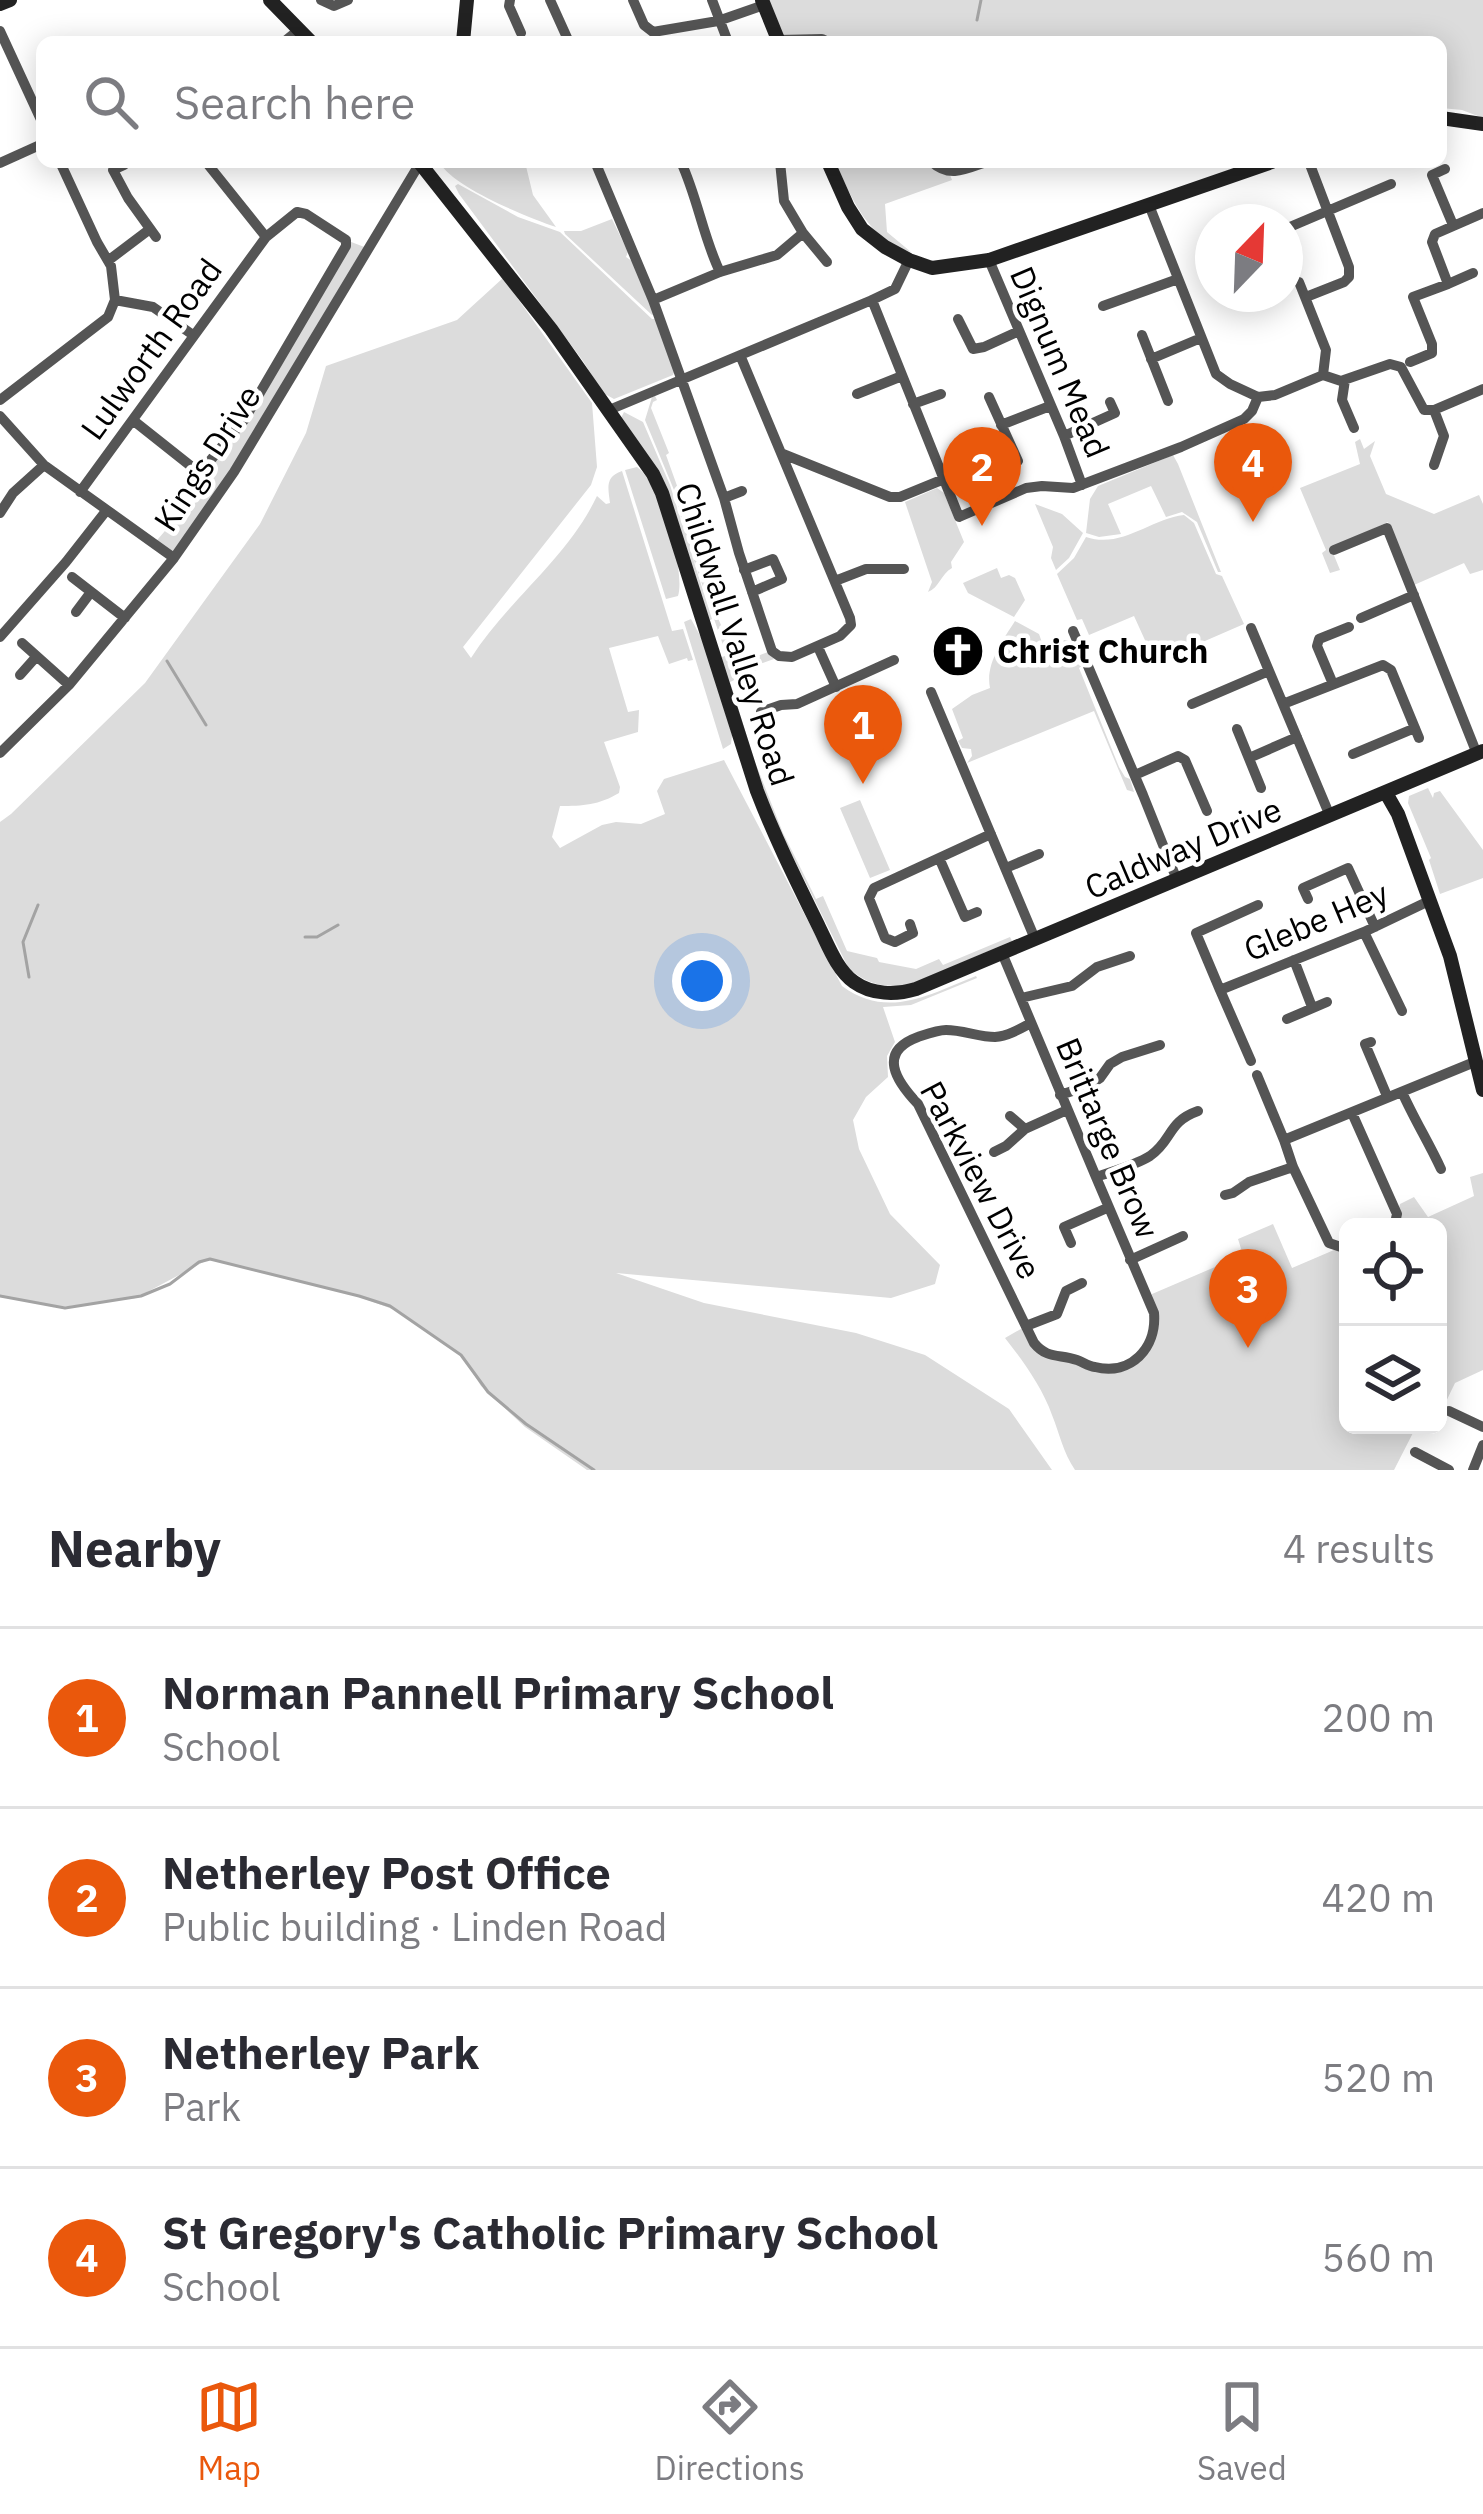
<!DOCTYPE html>
<html lang="en">
<head>
<meta charset="utf-8">
<style>
  body { margin:0; font-family:"IBM Plex Sans",sans-serif; background:#f2f2f3; color:#2b2b33 }
  .controls { position:absolute; right:36px; bottom:36px; display:grid; overflow:hidden; border-radius:18px; box-shadow:0 6px 30px #0003 }
  .controls button { width:108px; height:108px; display:grid; place-items:center; padding:0; border:0; border-bottom:3px solid #e1e1e2; background:#fff; color:#2b2b33; font:60px sans-serif }
  .compass { position:absolute; left:1195px; top:204px; width:108px; height:108px; border-radius:50%; background:#fff; box-shadow:0 6px 30px #0003; rotate:23deg }
  .you { position:absolute; left:702px; top:981px; width:42px; height:42px; margin:-30px; border:9px solid #fff; border-radius:50%; background:#1a73e8; box-shadow:0 0 0 18px #1a73e833 }
  .badge { display:grid; place-items:center; width:78px; height:78px; border-radius:50%; background:#ea580c; color:#fff; font-size:39px; font-weight:700 }
  .pin { position:absolute; translate:-50% -99px; filter:drop-shadow(0 3px 6px #0008) }
  .pin::after { content:''; position:absolute; top:63px; width:42px; height:36px; background:inherit; clip-path:polygon(0 0,100% 0,50% 100%) }
  .list { margin:0; padding:0; list-style:none }
  h2 { display:flex; justify-content:space-between; align-items:center; height:156px; margin:0; padding:0 48px; font-size:51px }
  h2 small { font-size:39px; font-weight:400; color:#7c7c81 }
  .list li { display:grid; grid-template-columns:78px 1fr auto; gap:36px; align-items:center; box-sizing:border-box; height:180px; padding:0 48px; border-top:3px solid #e1e1e2 }
  .list b { display:block; font-size:45px; white-space:nowrap }
  .list p { margin:0; font-size:39px; white-space:nowrap; color:#7c7c81 }
  .list em { font-size:39px; font-style:normal; color:#7c7c81 }
  .icon { flex:none; width:66px; height:66px; fill:none; stroke:currentColor; stroke-width:2; stroke-linecap:round; stroke-linejoin:round }
  .map { position:relative; flex:none; width:1483px; height:1470px; overflow:hidden }
  .search { position:absolute; background:#fff; box-shadow:0 6px 30px #0003; left:36px; right:36px; top:36px; height:132px; display:flex; align-items:center; gap:30px; box-sizing:border-box; padding:0 42px; border-radius:18px; color:#7c7c81; font-size:45px }
  .sheet { height:876px; background:#fff }
  nav { display:flex; justify-content:space-around; align-items:center; box-sizing:border-box; height:168px; border-top:3px solid #e1e1e2; background:#fff; font-size:33px; color:#7c7c81 }
  nav a { display:grid; justify-items:center; gap:6px }
  nav .on { color:#ea580c }
  .map>svg:first-child { display:block }
</style>
</head>
<body>
<div class="map">
<svg width="1483" height="1470" viewBox="0 0 1483 1470">
  <rect width="100%" height="100%" fill="#fff"/>
  <!-- green -->
  <path fill="#dcdcdc" d="M769,0H1483V118L1462,110L1441,108V42H786Z
    M439,162H525L533,195L556,227C527,217 454,188 439,162Z
    M836,162H945L952,180L885,204L887,232L911,252C869,240 851,199 836,162Z
    M458,184L518,217L560,232L652,319H656L675,370L673,375L614,399L603,393L583,361L459,194L455,186Z
    M612,219L628,252L626,257L632,261L654,314L652,315L565,234L564,231H581Z
    M346,240L367,248L221,490L174,558L153,545L192,499V467L223,447Z
    M503,278L592,403L597,467L591,485L463,647L471,658C508,600 567,559 597,496L606,504L610,503C608,487 605,477 622,471L672,631L683,629L693,660L688,661L687,658L669,664L658,636L609,648L628,712L639,710L638,732L604,742L620,787L619,793C599,805 583,806 560,806L552,837L560,848L602,825L616,822L641,824L665,814L657,791L664,779L724,760L842,986C888,1020 930,994 976,976L977,978L911,1005L883,1007L895,1042L887,1056L888,1077L866,1097L853,1120L859,1149L890,1214L940,1265L935,1284L891,1298L616,1273L704,1303L856,1333L925,1355L1009,1409L1052,1470H587L525,1427L481,1386L461,1354L443,1344L395,1310L349,1293L209,1259L136,1298L62,1307L0,1297V822L11,814L145,683L260,524L306,433L326,366L457,320Z
    M655,396L657,400L653,402L651,408L669,453L666,455L699,547L694,549L714,600L711,602L721,625L719,627L723,635L752,658L768,652L774,659L760,664L746,662L723,645L689,546L712,619L709,621L688,557L621,418L624,412L643,422L670,485L685,533L674,490L645,420L652,397Z
    M1360,439L1364,449L1375,441L1370,456L1386,494L1434,514L1479,495L1483,504V570L1470,574L1464,563L1414,585L1388,522L1331,548L1340,570L1330,573L1322,553L1326,550L1300,488L1360,464L1355,442Z
    M1173,455L1178,464L1221,572H1218L1197,522L1182,512L1166,517L1151,486L1108,504L1121,534L1099,537L1086,533L1090,499L1098,486Z
    M637,467C660,483 686,571 678,596L666,599L625,470Z
    M937,488L944,493L964,542L951,562L952,568C941,574 939,588 928,592L932,582L905,502Z
    M1035,504L1062,514L1083,533L1069,558L1056,570L1051,558L1053,547Z
    M1184,515L1194,523L1216,574L1222,576L1244,624L1159,661L1154,660L1134,616L1089,635L1082,619L1077,620L1057,574L1074,558L1086,537C1122,549 1150,519 1184,515Z
    M997,568L1001,578L1009,575L1015,578L1025,600L1014,617L968,593L963,583Z
    M691,619L703,641L732,735L731,744L723,749L684,622Z
    M1015,621L1039,634L1044,648L1064,640L1073,642L1084,664L1079,668L1119,767L1125,777L1130,779L1134,792L1127,790L1094,711L967,763L972,756L971,749L962,748L958,741L963,738L952,709L972,695L990,688C985,664 1003,640 1015,621Z
    M728,655L746,665L761,668L730,682L755,762L783,833L816,899L823,896L847,951L877,958L879,962L916,969L939,959L943,965L1010,937L1012,941L914,983C887,989 870,986 849,969L768,807L722,662V657Z
    M1428,788L1433,798L1434,793L1440,791L1483,850V878L1440,894L1429,860L1431,858L1408,803L1409,796Z
    M860,800L890,870L870,878L840,808Z
    M1483,1173V1370L1455,1383L1441,1412L1438,1411V1227H1385L1395,1223L1400,1204L1414,1197L1428,1217L1474,1196L1470,1177Z
    M1273,1224L1292,1268L1348,1244V1425H1417L1394,1470H1075C1063,1452 1060,1435 1052,1415C1042,1387 1023,1361 1005,1338L1026,1326L1053,1357L1125,1366L1156,1329L1152,1294L1243,1255L1238,1239Z"/>
  <g fill="none" stroke-linecap="round" stroke-linejoin="round">
    <!-- stream -->
    <path stroke="#a3a3a3" stroke-width="3" d="M977,20L981,0
      M167,661L206,725
      M305,937H317L338,925
      M29,977L23,942L38,905
      M0,1296L65,1308L141,1296L170,1284L199,1262L210,1259L359,1296L390,1306L461,1355L488,1392L526,1424L594,1470"/>
    <!-- street -->
    <path stroke="#555" stroke-width="10" d="M321,0L334,6L348,0
      M510,0L509,6L521,33
      M550,0L569,42
      M633,0L644,25L653,32L718,21L764,5
      M712,0L728,42
      M0,31L42,122
      M779,40L822,39L828,42
      M284,42L300,29
      M206,162L266,237
      M681,162C698,199 703,237 720,272
      M780,162L784,201L803,233L827,262
      M932,162C949,178 966,169 986,162
      M0,163L42,144
      M596,164L653,300L724,498L739,553L772,651L779,656L792,657L840,636L851,625L850,618L740,355
      M124,165L113,170L128,198L156,237
      M1445,169L1432,175L1453,225
      M1149,205L1216,374L1230,384L1258,397
      M1285,229L1391,184
      M109,260L150,229
      M989,260L1064,436L1082,485
      M1299,282L1326,350L1323,375
      M1448,284L1473,273
      M1306,297L1344,282L1349,277V267L1309,162
      M115,300L153,307L193,335
      M653,300L720,272L777,255L803,233
      M872,300L959,517L1026,488L1042,486L1073,488L1181,447L1244,419L1252,411L1258,397
      M1103,306L1178,279
      M958,319L973,349L984,347L1019,331
      M1142,335L1168,401
      M1151,359L1201,338
      M1410,362L1432,353V344L1413,297L1448,284L1432,242L1435,234L1483,213
      M1345,380L1342,400L1354,428
      M857,394L902,376
      M989,397L1018,461
      M1258,397L1275,395L1323,375L1341,381L1390,364L1401,367L1424,410H1434L1483,389
      M0,400L108,317L115,300L111,266L97,242L60,162
      M913,404L941,394
      M609,410L872,300L895,289L909,260
      M0,416L44,465L174,558
      M1001,425L1050,406
      M1064,436L1115,413L1110,402
      M783,454L890,497H900L944,479
      M1434,465L1444,436L1434,410
      M80,492L266,237L297,212L306,214L346,240V246L244,420L209,462L192,467L134,421
      M724,498L742,491
      M0,513L13,493L44,465
      M1334,550L1387,528L1477,754
      M744,570L773,559L782,579L752,592
      M72,577L125,618
      M835,581L866,569H904
      M76,612L91,592
      M1361,618L1414,595
      M1251,628L1330,816
      M1073,631L1143,795L1177,880
      M0,637L66,562L106,511
      M22,643L69,685
      M818,647L836,687
      M20,675L36,657
      M1333,684L1317,646L1319,639L1349,627
      M931,692L1035,939
      M1192,704L1269,671
      M1283,704L1383,665L1391,670L1419,738
      M761,712L781,705L797,704L894,660
      M1237,729L1261,788
      M0,753L69,685L174,558L234,472L420,163
      M1353,754L1415,728
      M1249,758L1297,737
      M1135,775L1178,756L1185,760L1207,811
      M940,860L965,917L977,912
      M1006,868L1039,854
      M1308,899L1303,888L1348,868L1375,927
      M1258,905L1196,933L1220,990L1364,932L1431,900
      M910,924L913,933L895,942L885,938L869,898L874,888L991,834
      M1364,932L1402,1011
      M1002,953L1096,1177L1154,1313C1157,1348 1131,1376 1095,1367C1088,1366 1083,1362 1077,1360C1059,1354 1047,1359 1034,1343L918,1104C896,1081 877,1052 918,1037C927,1034 938,1030 946,1030C963,1030 979,1037 995,1037C1008,1036 1020,1029 1031,1023
      M1294,960L1312,1007
      M1220,990L1251,1061
      M1021,998L1072,986L1097,967L1130,956
      M1287,1019L1327,1002
      M1371,1042L1365,1044L1387,1096
      M1257,1075L1284,1140L1477,1061
      M1402,1092C1414,1119 1429,1143 1441,1169
      M1060,1095L1088,1086L1100,1078L1110,1064L1122,1057L1160,1045
      M1352,1113L1397,1214L1395,1223L1385,1227
      M1025,1129L1067,1110
      M1284,1140L1293,1167L1329,1243L1341,1247L1348,1244
      M994,1152L1006,1146L1025,1129L1010,1116
      M1096,1177C1113,1171 1134,1166 1150,1156C1173,1140 1167,1122 1198,1111
      M1225,1195L1233,1193L1249,1182L1293,1167
      M1071,1243L1064,1227L1107,1208
      M1130,1260L1183,1236
      M1026,1326L1057,1314L1066,1291L1082,1283
      M1449,1411L1483,1427
      M1415,1452L1449,1470
      M1473,1470L1483,1445"/>
    <!-- secondary -->
    <path stroke="#222" stroke-width="14" d="M270,0L311,42
      M762,0L779,42
      M0,4L10,0
      M463,42L467,0
      M1441,118L1483,124
      M419,162L551,329L653,474L662,493L757,791C775,838 797,882 819,927C828,945 837,970 854,982C872,995 896,995 916,989L1483,751
      M828,162L848,207L862,229L885,247L909,260L932,268L989,260L1272,162
      M1386,793L1398,814L1450,956L1483,1090"/>
  </g>
  <!-- icons -->
  <defs>
    <g id="church-disc" transform="scale(2.7)"><circle r="9.5" fill="#000" stroke="#fff"/><path d="M-1.2-6h2.4v3.5h3.3v2.4h-3.3V6h-2.4V-.1h-3.3v-2.4h3.3Z" fill="#fff"/></g>
  </defs>
  <g fill-rule="evenodd">
    <use href="#church-disc" x="958" y="651"/>
  </g>
  <g text-anchor="middle" stroke-width="9" stroke-linejoin="round" paint-order="stroke">
    <!-- street labels -->
    <g font-size="33" fill="#000" stroke="#fff">
      <text transform="translate(151 349) rotate(-54)" y="12">Lulworth Road</text>
      <text transform="translate(1060 362) rotate(67)" y="12">Dignum Mead</text>
      <text transform="translate(207 458) rotate(-57)" y="12">Kings Drive</text>
      <text transform="translate(735 634) rotate(72)" y="12">Childwall Valley Road</text>
      <text transform="translate(1183 848) rotate(-23)" y="12">Caldway Drive</text>
      <text transform="translate(1316 921) rotate(-23)" y="12">Glebe Hey</text>
      <text transform="translate(1108 1138) rotate(67)" y="12">Brittarge Brow</text>
      <text transform="translate(981 1180) rotate(62)" y="12">Parkview Drive</text>
    </g>
    <!-- poi labels -->
    <g font-size="33" font-weight="bold" fill="#000" stroke="#fff" text-anchor="start">
      <text x="997" y="663">Christ Church</text>
    </g>
  </g>
</svg>
<div class="controls">
<button><svg class="icon" aria-label="locate" viewBox="0 0 24 24"><circle cx="12" cy="12" r="6"/><path d="M12 2v4M12 18v4M2 12h4M18 12h4"/></svg></button>
<button><svg class="icon" aria-label="layers" viewBox="0 0 24 24"><path d="M12 4l9 5-9 5-9-5zM3 14l9 5 9-5"/></svg></button>
</div>
<svg class="compass" viewBox="-18 -18 36 36"><path d="M0-13l5 13h-10z" fill="#e53935"/><path d="M0 13l5-13h-10z" fill="#7c7c81"/></svg>
<div class="you"></div>
<div class="pin badge" style="left:863px;top:784px">1</div>
<div class="pin badge" style="left:982px;top:526px">2</div>
<div class="pin badge" style="left:1248px;top:1348px">3</div>
<div class="pin badge" style="left:1253px;top:522px">4</div>
<div class="search"><svg class="icon" aria-label="search" viewBox="0 0 24 24"><circle cx="10" cy="10" r="6"/><path d="M15 15l6 6"/></svg>Search here</div>
</div>
<section class="sheet">
<h2>Nearby<small>4 results</small></h2>
<ul class="list">
<li><span class="badge">1</span><div><b>Norman Pannell Primary School</b><p>School</p></div><em>200 m</em></li>
<li><span class="badge">2</span><div><b>Netherley Post Office</b><p>Public building · Linden Road</p></div><em>420 m</em></li>
<li><span class="badge">3</span><div><b>Netherley Park</b><p>Park</p></div><em>520 m</em></li>
<li><span class="badge">4</span><div><b>St Gregory's Catholic Primary School</b><p>School</p></div><em>560 m</em></li>
</ul>
</section>
<nav>
<a class="on"><svg class="icon" aria-label="map" viewBox="0 0 24 24"><path d="M3 6l6-2 6 2 6-2v14l-6 2-6-2-6 2zM9 4v14M15 6v14"/></svg>Map</a>
<a><svg class="icon" aria-label="directions" viewBox="0 0 24 24"><path d="M12 3l9 9-9 9-9-9zM9 14v-3h6M13 9l2 2-2 2"/></svg>Directions</a>
<a><svg class="icon" aria-label="saved" viewBox="0 0 24 24"><path d="M7 4h10v16l-5-4-5 4z"/></svg>Saved</a>
</nav>
</body>
</html>
